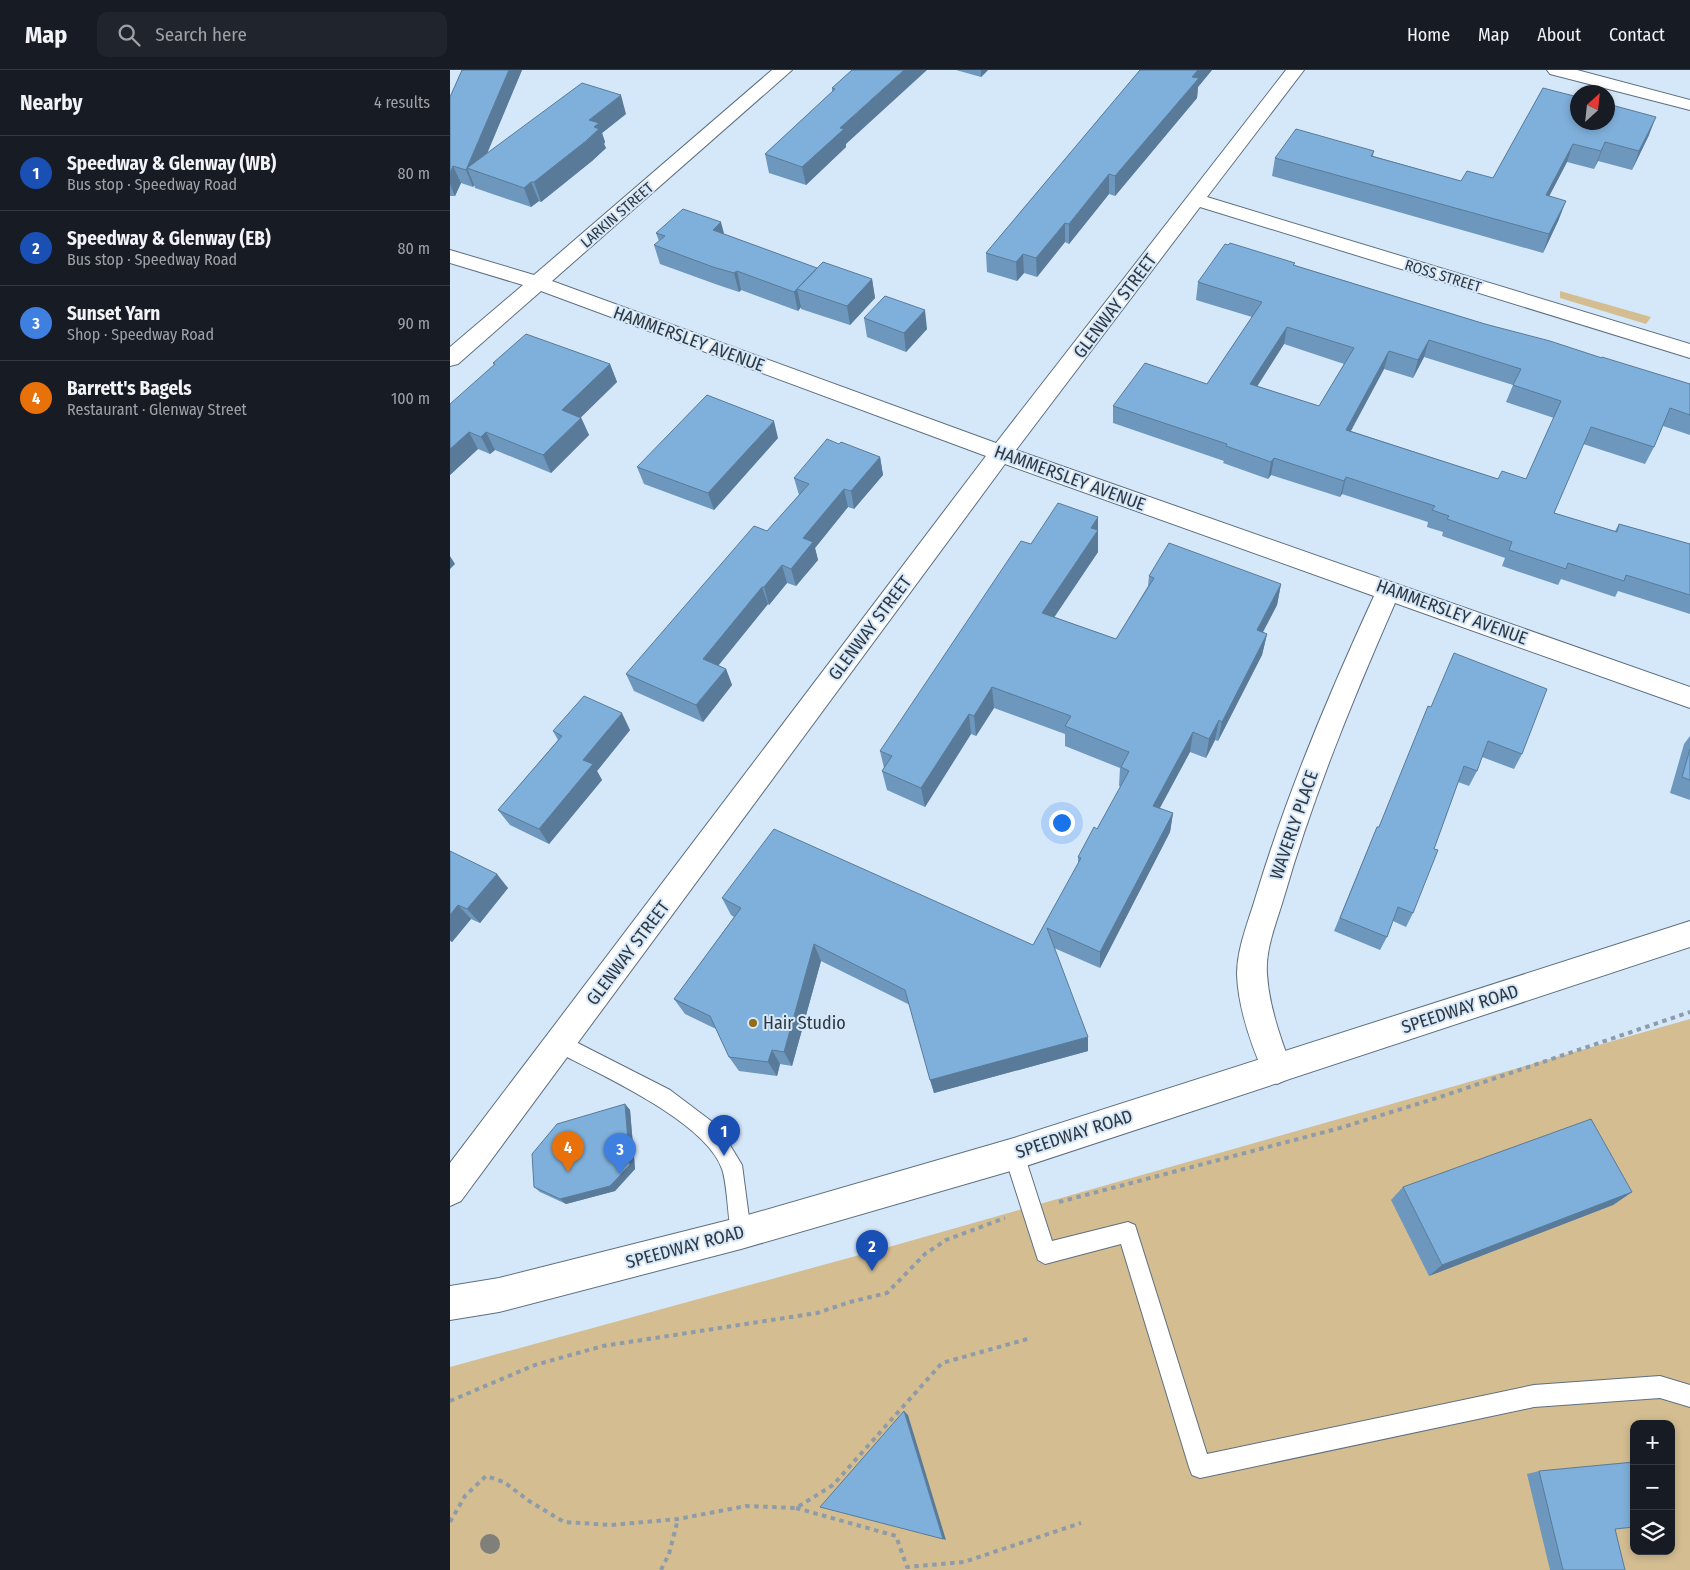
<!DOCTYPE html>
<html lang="en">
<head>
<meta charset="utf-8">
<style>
  body { margin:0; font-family:"Fira Sans Condensed",sans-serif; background:#20242c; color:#f1f3f6 }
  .controls { position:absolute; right:15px; bottom:15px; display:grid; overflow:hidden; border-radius:10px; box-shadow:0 2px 8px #0003 }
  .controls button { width:45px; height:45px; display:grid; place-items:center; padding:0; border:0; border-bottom:1px solid #363941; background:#171b24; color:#f1f3f6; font:25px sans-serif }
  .compass { position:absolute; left:1120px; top:15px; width:45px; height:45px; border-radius:50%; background:#171b24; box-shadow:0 2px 8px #0003; rotate:27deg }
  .you { position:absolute; left:611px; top:752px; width:18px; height:18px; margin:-12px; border:4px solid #fff; border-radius:50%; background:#1a73e8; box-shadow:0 0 0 8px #1a73e833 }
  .badge { display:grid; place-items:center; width:32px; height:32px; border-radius:50%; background:#b45309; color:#fff; font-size:16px; font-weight:700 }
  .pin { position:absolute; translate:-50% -41px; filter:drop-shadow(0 1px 2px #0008) }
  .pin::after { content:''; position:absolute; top:26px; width:18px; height:15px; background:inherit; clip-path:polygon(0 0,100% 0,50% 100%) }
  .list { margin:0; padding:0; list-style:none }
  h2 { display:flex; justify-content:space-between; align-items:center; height:65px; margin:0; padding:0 20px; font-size:21px }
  h2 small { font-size:16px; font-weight:400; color:#9ea1a6 }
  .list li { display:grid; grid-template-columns:32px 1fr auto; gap:15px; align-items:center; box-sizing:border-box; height:75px; padding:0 20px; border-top:1px solid #363941 }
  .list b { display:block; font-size:19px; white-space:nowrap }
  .list p { margin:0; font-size:16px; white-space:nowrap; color:#9ea1a6 }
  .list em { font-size:16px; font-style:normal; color:#9ea1a6 }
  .icon { flex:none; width:28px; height:28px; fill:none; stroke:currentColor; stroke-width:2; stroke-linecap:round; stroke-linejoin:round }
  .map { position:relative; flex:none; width:1240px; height:1500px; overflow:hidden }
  header { display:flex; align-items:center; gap:30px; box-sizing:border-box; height:70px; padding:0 25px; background:#171b24; border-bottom:1px solid #363941 }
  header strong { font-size:24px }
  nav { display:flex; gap:28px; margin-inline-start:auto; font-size:18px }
  .search { width:350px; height:45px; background:#20242c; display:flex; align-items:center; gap:12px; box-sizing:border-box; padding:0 18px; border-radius:10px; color:#9ea1a6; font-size:19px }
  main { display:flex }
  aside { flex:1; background:#171b24 }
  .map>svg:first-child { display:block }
</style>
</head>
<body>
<header>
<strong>Map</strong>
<div class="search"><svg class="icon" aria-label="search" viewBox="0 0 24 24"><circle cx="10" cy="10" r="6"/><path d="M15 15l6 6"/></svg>Search here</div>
<nav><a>Home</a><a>Map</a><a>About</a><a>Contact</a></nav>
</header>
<main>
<aside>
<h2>Nearby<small>4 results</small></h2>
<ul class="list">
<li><span class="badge" style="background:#1a4fb4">1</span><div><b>Speedway &amp; Glenway (WB)</b><p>Bus stop · Speedway Road</p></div><em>80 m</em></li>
<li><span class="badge" style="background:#1a4fb4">2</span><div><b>Speedway &amp; Glenway (EB)</b><p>Bus stop · Speedway Road</p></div><em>80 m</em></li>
<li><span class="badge" style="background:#3f7fe0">3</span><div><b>Sunset Yarn</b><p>Shop · Speedway Road</p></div><em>90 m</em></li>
<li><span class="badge" style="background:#e8710a">4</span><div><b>Barrett's Bagels</b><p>Restaurant · Glenway Street</p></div><em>100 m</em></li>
</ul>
</aside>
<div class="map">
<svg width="1240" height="1500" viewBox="0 0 1240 1500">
  <rect width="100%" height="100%" fill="#d5e8fa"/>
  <!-- green -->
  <path fill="#d4bd91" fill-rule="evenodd" d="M1110,221L1201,247L1196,254L1110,228Z
    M1240,949V1500H0V1297L446,1175ZM1184,1354H1221V1481H1184Z"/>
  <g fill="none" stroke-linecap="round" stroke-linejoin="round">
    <!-- service casing -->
    <g stroke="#5e6f7f" stroke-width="2">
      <path id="service" d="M110,964L220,1020L269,1057L292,1095L301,1163L298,1170L291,1173L284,1170L281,1163C278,1146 277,1113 272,1099C256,1051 147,1003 103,980L100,973L103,966Z
        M564,1074L571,1077L574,1084L602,1171L678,1152L685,1155L757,1384L1084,1315L1210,1306L1240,1315V1337L1210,1328L1084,1337L750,1408L742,1405L739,1397L671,1174L595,1194L588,1190L554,1084L557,1077Z"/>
    </g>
    <!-- minor casing -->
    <g stroke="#5e6f7f" stroke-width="2">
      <path id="minor" d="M322,0H342L102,211L546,373L836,0H854L757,127L1240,274V288L750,137L566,380L1240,617V638L945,533C903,629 863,726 834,827C827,851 815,879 817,904C819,937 831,969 842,999L838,1009L827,1014L816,1009C802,977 788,939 787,904C787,878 799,850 806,826C837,723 879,624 924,526L555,394L11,1131L0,1136V1093L536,386L91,221L8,294L0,296V277L73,215L0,193V180L84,205Z
        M1097,0H1127L1240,30V40L1100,4Z"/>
    </g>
    <!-- secondary casing -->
    <g stroke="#5e6f7f" stroke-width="2">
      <path id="secondary" d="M1240,851V877L564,1100L291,1179L49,1242L0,1250V1216L49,1208L291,1147L564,1068Z"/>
    </g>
    <!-- path -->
    <path stroke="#8e9ca9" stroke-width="4" stroke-dasharray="4.5 4.5" stroke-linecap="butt" d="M609,1132L890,1058L993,1026L1240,942
      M0,1331L85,1295L153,1276L367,1243L400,1232L437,1223L475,1184L496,1170L555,1148
      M346,1438L446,1466L457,1497L514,1492L631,1453
      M0,1452L15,1426L36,1406L54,1412L79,1431L114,1452L161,1455L228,1449L296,1436L346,1438L383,1415L492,1293L581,1268
      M211,1500L219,1484L228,1449"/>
    <!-- service -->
    <use href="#service" fill="#fff" fill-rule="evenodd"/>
    <!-- minor -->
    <use href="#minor" fill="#fff" fill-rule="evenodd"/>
    <!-- secondary -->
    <use href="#secondary" fill="#fff" fill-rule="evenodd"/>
  </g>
  <!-- trees -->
  <circle fill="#7e8079" cx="40" cy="1474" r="10"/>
  <!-- wall -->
  <path fill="#6d97bc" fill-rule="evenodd" d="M12,0H72L37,83L176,44L152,63L155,72L154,74L156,78L142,91L91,132L89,131L81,137L25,118L24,115L23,117L11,113L5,126H0V27Z
    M402,0L396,74V77L356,115L319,103L315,84L382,22V18Z
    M506,0H538L531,7Z
    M690,0H762L748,17L747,28L665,126L659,124L619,174L615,172L587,207L574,203L567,211L537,202L536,183Z
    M1093,18L1199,65L1182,100L1148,91L1144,99L1117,92L1099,126L1109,149L1093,183L822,106L825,88L924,81L923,86L1011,111L1043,108Z
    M206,163L274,164L367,198L422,209L425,228L400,255L351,239V237L348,241L291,220L289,222L268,215L210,194L204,175L209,171Z
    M845,193L844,195L1035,254L1240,314V365L1213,356L1204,377L1195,394L1133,374L1104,443L1165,461L1169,454L1240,474V544L1168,521L1165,527L1111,509L1108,515L1052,496L1055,488L992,466L993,462L977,457L978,452L892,424L890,427L821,405L818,409L773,393L774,391L663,353V336L757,314L802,247L746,230L748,212ZM834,274L894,294L869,336L807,316ZM974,287L1063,315L1056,332L1104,348L1076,409H1048L901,361L934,299L963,308Z
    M414,248L477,259L456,282L417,267Z
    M43,293L160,294L167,312L131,347L139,365L101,403L45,380L40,384L28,379L0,405L44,295Z
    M328,368L264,440L194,414L187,397Z
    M389,374L430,387L433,405L404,439L398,437L365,478L368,490L346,516L337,513L319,535L318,534L268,595L276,599L282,615L253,652L184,621L176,604L317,461L349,425L344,408Z
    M648,447V482L604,547L666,569L698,516L699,506L831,514L827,535L813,562L817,564L812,585L768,671L765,670L756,688L740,682L710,738L723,743L720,762L650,898L604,878L638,981L484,1023L460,935L371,891L342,996L330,994L327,1006L289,1001L279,987L266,959L235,944L224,929L284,847L281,845L272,828L583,875L628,794V787L647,759L671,717L669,716L670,698L615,676V664L544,638L526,666L521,664L475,737L437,720L432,701L434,698L430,681L581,474Z
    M981,637L1072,684L1064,699L1032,687L1027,701L1019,716L1008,712L984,779L963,843L956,857L943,851L937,867L930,880L884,861L927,757H929Z
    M180,660L147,701L152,710L99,774L60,755L48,740L108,670L103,661Z
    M1240,666V730L1220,723L1234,674Z
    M0,781L58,818L30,853L21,849L2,872L0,871Z
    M175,1034L180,1040L185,1099L165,1121L116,1134L90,1122L84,1117Z
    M953,1117L1182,1122L1163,1135L979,1206L941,1130Z
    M1089,1401L1165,1459L1175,1500H1100L1077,1404Z"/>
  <!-- shaded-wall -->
  <path fill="#597b99" d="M59,0H72L29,103L17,98Z
    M454,0H477L396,74V77L356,115L352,97L390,58Z
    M531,0H538L531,7Z
    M748,0H762L748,17L747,28L665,126V106Z
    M171,25L176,44L152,63L155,72L154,74L156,78L142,91L91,132L84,112L139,50Z
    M1206,47L1199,65L1182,100L1189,81Z
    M1155,72L1148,91L1144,99L1151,81Z
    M1123,74L1117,92L1090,144L1096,125Z
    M3,96L11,113L5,126L0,114V104Z
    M17,98L24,115L23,117L16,100Z
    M659,104V124L619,174V154Z
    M81,112L89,131L81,137L74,118Z
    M1116,131L1109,149L1093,183L1099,164Z
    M271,152L276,171L263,160Z
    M615,153V172L587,207L586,188Z
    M573,184L574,203L567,211L566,192Z
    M368,198L347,219L351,237L348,241L344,222Z
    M287,201L291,220L289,222L284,203Z
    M422,209L425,228L400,255L397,236Z
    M475,240L477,259L456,282L454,263Z
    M837,257L834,274L798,331L800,314Z
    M979,270L974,287L963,308L968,290Z
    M939,281L934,299L892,377L896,360Z
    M160,294L167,312L120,358L112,340Z
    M131,348L139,365L101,403L93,385Z
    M324,351L328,368L264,440L258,423Z
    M19,362L28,379L0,405V379Z
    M36,362L45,380L40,384L31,367Z
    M430,387L433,405L404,439L401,421Z
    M824,388L821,405L818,409L821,392Z
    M896,407L892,424L890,427L894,411Z
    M394,419L398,437L365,478L368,490L346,516L341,499L353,468Z
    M648,447V482L593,564L592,543Z
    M0,486L5,494L0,499Z
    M332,495L337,513L319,535L314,517Z
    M831,514L827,535L803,581L807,560Z
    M312,517L318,534L260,606L253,589Z
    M817,564L812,585L768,671L772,652Z
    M276,599L282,615L253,652L246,635Z
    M542,617L544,638L526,666L524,646Z
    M172,643L180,660L147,701L152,710L99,774L89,759L133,690Z
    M519,644L521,664L475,737L471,718Z
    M769,650L765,670L756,688L759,669Z
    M743,662L740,682L701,754L703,736Z
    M723,743L720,762L650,898V882Z
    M47,804L58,818L30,853L17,839Z
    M8,835L21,849L2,872L0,870V845Z
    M364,874L371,891L342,996L334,982Z
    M638,967V981L484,1023L480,1010Z
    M322,980L330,994L327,1006L318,992Z
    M175,1034L180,1040L185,1099L165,1121L116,1134L110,1129Z
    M1182,1122L1163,1135L979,1206L992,1195Z
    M454,1341L458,1345L496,1470L493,1469Z"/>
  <!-- building -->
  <path fill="#7fb0db" stroke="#597b99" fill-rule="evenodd" d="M12,0H59L16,100L3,96L0,104V27Z
    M402,0H454L390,58L394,59L352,97L315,84L385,19L382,18Z
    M690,0H748L742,7L749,8L665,106L659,104L619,154L615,153L586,188L573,184L566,192L536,183Z
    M132,13L171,25L139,50L149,53L144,57L149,59L136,71L84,112H81L74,118L17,98Z
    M1093,18L1128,27V52H1158V34L1206,47L1189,81L1155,72L1151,81L1123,74L1096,125L1116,131L1099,164L825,88L846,59L924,81L921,86L1011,111L1017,101L1043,108Z
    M233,139L271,152L263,160L367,198L344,222L287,201L284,203L263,197L204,175L215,166L206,163Z
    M780,173L845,193L843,195L1035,254L1100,271L1152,288V287L1240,314V345L1220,338L1204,377L1141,357L1104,443L1167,462L1169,454L1240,474V525L1176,505L1174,511L1118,493L1116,499L1059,480L1062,472L997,449L999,446L982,440L985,436L896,407L894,411L824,388L821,392L776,376L777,374L663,336L695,293L757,314L812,232L748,212L775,174L778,175ZM837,257L904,278L869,336L800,314ZM979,270L1071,299L1063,315L1111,331L1076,409L1052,401L1048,409L896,360L939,281L968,290Z
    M373,192L422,209L397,236L347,219Z
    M435,226L475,240L454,263L414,248Z
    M76,264L160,294L112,340L131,348L93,385L36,362L31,367L19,362L0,379V334L45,294L43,293Z
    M257,325L324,351L258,423L187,397Z
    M377,369L389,374L391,372L430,387L401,421L394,419L353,468L363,472L341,499L332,495L314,517H312L253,589L276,599L246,635L176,604L304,456L317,461L359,414L344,408Z
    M608,433L648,447L641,458L648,460L592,543L666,569L704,508L699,506L719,473L831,514L807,560L817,564L772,652L769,650L759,669L743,662L703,736L723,743L650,882L597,858L638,967L480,1010L455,920L364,874L334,982L322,980L318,992L279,987L260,946L224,929L291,838L272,828L324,759L583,875L631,788L628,787L644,757L647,759L679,701L671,697L679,682L615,656L621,646L542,617L524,646L519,644L471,718L432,701L442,686L430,681L571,471L581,474Z
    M1004,583L1097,619L1072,684L1038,671L1027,701L1014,696L984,779L988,780L963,843L948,837L937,867L890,848L927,757H929L978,636L981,637Z
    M134,626L172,643L133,690L143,694L89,759L48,740L112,666L103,661Z
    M1240,679V710L1232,707Z
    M0,781L47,804L17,839L8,835L0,845Z
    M175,1034L180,1095L160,1116L110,1129L84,1117L82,1084L107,1054Z
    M1141,1049L1182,1122L992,1195L953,1117Z
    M454,1341L493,1469L370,1437Z
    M1184,1392V1457L1165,1459L1175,1500H1113L1089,1401Z"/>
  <!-- markers -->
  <circle fill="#926d15" stroke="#d5e8fa" stroke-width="2" cx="303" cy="953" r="5"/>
  <g text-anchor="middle" stroke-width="4" stroke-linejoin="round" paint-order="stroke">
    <!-- far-street labels -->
    <g font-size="15" fill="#30373e" stroke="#d5e8fa">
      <text transform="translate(167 145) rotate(-41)" y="5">LARKIN STREET</text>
      <text transform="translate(993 206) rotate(17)" y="5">ROSS STREET</text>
    </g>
    <!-- street labels -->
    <g font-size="18" fill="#30373e" stroke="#d5e8fa">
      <text transform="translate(665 236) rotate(-53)" y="6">GLENWAY STREET</text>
      <text transform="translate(239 269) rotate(20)" y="6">HAMMERSLEY AVENUE</text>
      <text transform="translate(620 408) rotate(20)" y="6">HAMMERSLEY AVENUE</text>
      <text transform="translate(1002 542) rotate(20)" y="6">HAMMERSLEY AVENUE</text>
      <text transform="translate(420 558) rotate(-53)" y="6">GLENWAY STREET</text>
      <text transform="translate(844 755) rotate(-71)" y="6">WAVERLY PLACE</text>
      <text transform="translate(178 883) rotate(-53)" y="6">GLENWAY STREET</text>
      <text transform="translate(1010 939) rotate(-18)" y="6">SPEEDWAY ROAD</text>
      <text transform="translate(624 1064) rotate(-18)" y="6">SPEEDWAY ROAD</text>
      <text transform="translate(235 1177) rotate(-15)" y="6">SPEEDWAY ROAD</text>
    </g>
    <!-- poi labels -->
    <g font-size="18" fill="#30373e" stroke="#d5e8fa" text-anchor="start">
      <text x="313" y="959">Hair Studio</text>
    </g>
  </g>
</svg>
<div class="controls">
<button>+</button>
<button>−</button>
<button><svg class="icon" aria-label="layers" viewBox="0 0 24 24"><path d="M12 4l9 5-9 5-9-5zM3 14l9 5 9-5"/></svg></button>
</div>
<svg class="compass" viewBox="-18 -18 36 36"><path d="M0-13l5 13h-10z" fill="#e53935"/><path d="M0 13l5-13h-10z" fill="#9ea1a6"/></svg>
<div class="you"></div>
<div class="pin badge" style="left:274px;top:1086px;background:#1a4fb4">1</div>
<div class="pin badge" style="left:422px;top:1201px;background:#1a4fb4">2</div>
<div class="pin badge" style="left:170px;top:1104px;background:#3f7fe0">3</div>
<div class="pin badge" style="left:118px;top:1102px;background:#e8710a">4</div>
</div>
</main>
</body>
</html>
